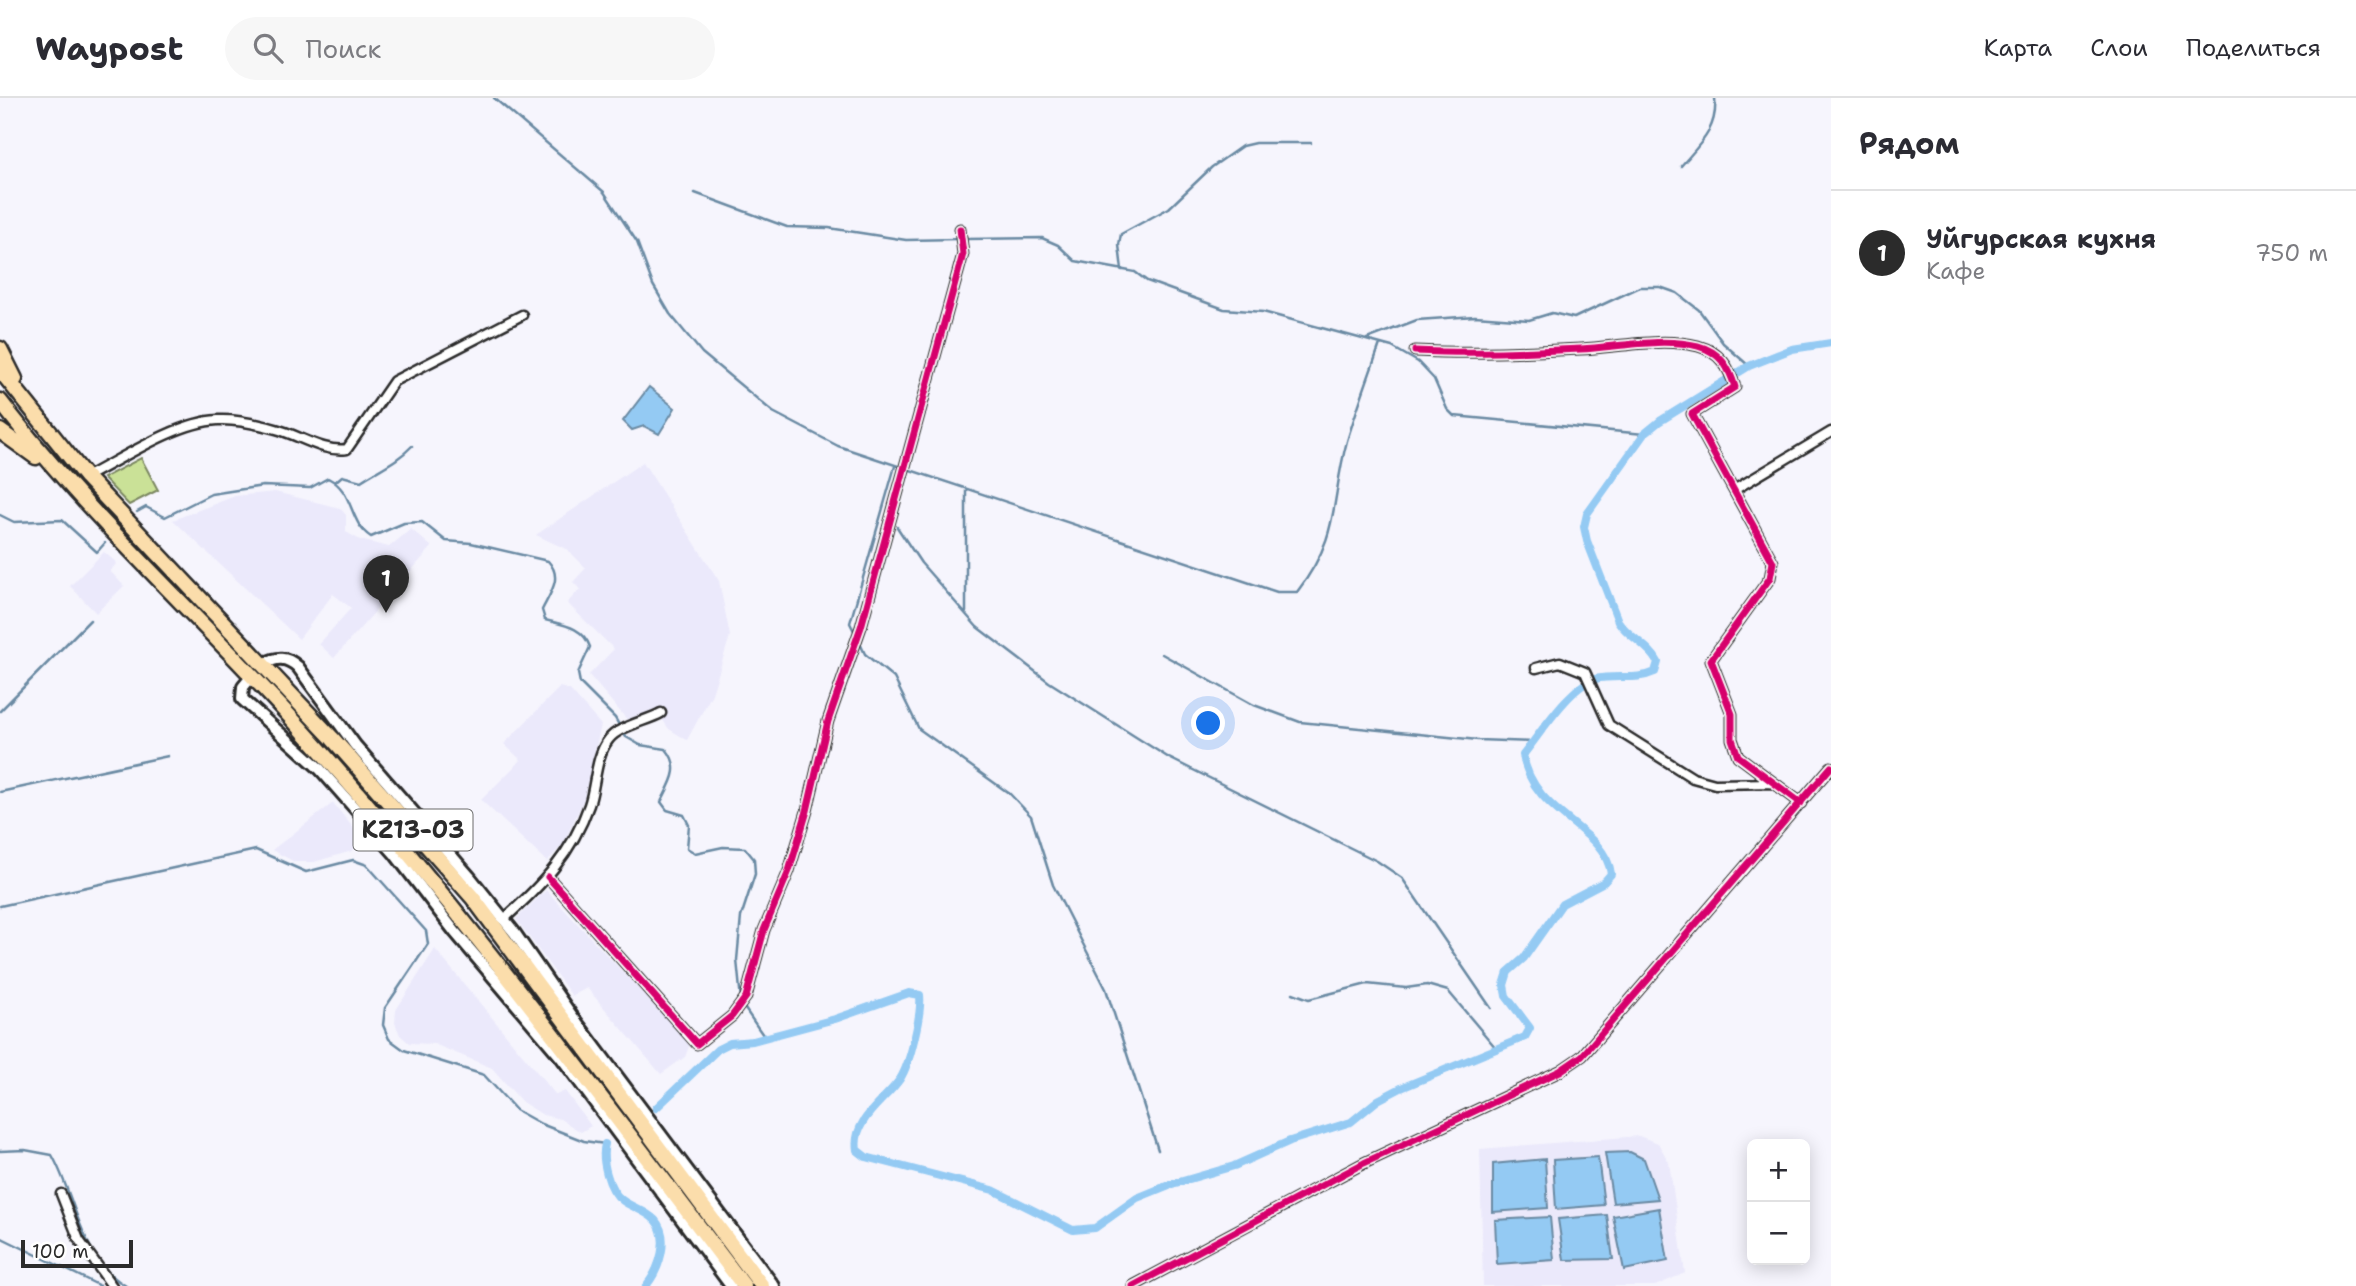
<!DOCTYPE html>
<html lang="ru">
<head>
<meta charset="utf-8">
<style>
  body { margin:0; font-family:"Shantell Sans",sans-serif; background:#f7f7f7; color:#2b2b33 }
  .controls { position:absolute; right:21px; bottom:21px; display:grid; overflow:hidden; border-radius:10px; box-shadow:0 4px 18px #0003 }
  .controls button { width:63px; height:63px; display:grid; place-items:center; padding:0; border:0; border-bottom:2px solid #e1e1e2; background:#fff; color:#2b2b33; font:35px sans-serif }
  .scale { position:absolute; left:21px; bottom:18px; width:112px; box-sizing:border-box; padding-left:7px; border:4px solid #2b2b2b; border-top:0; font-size:19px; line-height:24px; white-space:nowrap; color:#2b2b2b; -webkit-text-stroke:5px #fff; paint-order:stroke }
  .you { position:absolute; left:1209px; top:626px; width:24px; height:24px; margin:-18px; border:5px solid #fff; border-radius:50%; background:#1a73e8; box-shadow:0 0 0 10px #1a73e833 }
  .badge { display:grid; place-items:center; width:46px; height:46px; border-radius:50%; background:#2b2b2b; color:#fff; font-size:23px; font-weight:700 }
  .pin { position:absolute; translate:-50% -58px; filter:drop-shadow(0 2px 4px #0008) }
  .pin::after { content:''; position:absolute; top:37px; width:24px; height:21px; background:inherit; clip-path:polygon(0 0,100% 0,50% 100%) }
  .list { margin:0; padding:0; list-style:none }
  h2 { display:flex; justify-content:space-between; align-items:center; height:91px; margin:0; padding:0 28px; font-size:30px }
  h2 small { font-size:23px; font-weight:400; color:#7c7c81 }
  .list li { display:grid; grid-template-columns:46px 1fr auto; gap:21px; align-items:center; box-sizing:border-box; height:126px; padding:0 28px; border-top:2px solid #e1e1e2 }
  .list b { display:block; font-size:26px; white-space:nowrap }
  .list p { margin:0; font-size:23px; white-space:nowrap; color:#7c7c81 }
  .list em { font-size:23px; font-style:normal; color:#7c7c81 }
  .icon { flex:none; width:38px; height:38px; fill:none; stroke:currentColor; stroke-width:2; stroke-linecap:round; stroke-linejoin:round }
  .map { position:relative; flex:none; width:1831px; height:1188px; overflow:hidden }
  header { display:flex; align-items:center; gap:42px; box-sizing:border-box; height:98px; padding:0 35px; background:#fff; border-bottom:2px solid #e1e1e2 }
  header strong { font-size:33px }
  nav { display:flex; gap:38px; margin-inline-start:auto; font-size:24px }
  .search { width:490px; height:63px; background:#f7f7f7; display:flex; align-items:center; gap:18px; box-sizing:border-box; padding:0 24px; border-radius:38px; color:#7c7c81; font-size:26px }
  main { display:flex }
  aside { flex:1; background:#fff }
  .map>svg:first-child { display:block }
</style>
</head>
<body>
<header>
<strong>Waypost</strong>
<div class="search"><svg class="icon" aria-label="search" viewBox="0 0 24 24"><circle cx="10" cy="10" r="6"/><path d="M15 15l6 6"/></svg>Поиск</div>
<nav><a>Карта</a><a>Слои</a><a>Поделиться</a></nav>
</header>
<main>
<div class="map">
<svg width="1831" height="1188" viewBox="0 0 1831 1188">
  <rect width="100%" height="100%" fill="#f6f5fd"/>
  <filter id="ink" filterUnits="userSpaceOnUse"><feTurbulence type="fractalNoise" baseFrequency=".0143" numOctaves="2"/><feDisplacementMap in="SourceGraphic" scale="14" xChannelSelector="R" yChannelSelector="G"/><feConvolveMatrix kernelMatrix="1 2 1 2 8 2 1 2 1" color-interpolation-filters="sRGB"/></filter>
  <g filter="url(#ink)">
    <!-- built -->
    <path fill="#ebe9fb" d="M643,364L719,483L730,538L712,596L687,642L669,631L655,611L629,624L589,577L614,551L567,505L580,491L573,484L586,470L568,452L536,437Z
      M275,394L340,410L346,417V434L360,442L389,449L411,431L432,449L334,560L319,546L351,510L333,496L299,541L173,422L235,398Z
      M104,454L117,465L110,473L124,488L96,515L70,488Z
      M560,589L570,592L601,627L584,701L564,745L547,764L481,702L521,662L504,646Z
      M333,705L364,743L352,753L314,764H295L272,752Z
      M546,792L690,946L685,959L661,976L587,890L572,898L516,821Z
      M435,851L556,997L565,993L591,1028L581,1034L560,1021L543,1017L522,1004L492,970L434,946L409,945L400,937L395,925L396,912Z
      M1639,1038L1658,1045L1669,1064L1685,1175L1655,1188H1483L1480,1051Z"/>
    <!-- green -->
    <path fill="#cae197" stroke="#7a8661" stroke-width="2" d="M141,360L158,392L129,407L103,380Z"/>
    <!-- water -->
    <path fill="#94caf3" stroke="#6a8aa3" stroke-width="2" d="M649,289L675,310L659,336L644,328L632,332L623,323Z
      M1630,1054L1644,1061L1658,1101L1613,1105L1605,1055Z
      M1598,1059L1604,1107L1556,1111L1553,1062Z
      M1545,1061L1548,1110L1493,1114V1066Z
      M1659,1110L1668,1163L1624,1172L1613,1118Z
      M1607,1117L1613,1161L1564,1162L1558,1121Z
      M1550,1119L1554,1162L1497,1166L1495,1122Z"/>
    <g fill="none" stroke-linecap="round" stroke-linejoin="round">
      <!-- stream -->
      <path stroke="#6a8aa3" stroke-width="2.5" d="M494,0L604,94L637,144L653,187L670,216L702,255L773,314L838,348L1277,494H1297C1341,437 1330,405 1347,343C1357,310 1369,278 1380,246
        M1681,68C1700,46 1718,31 1715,0
        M695,95L787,129L829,130L906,142L958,141
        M965,141L1042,140L1058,147L1075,163L1135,174L1147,183L1224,211L1263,214L1392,249L1418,264L1434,281L1447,311L1454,318L1644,336
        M1122,172L1119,147L1121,136L1169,110L1212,69L1242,48L1255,45H1311
        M1367,241L1417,222L1475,218L1529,222L1552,215L1574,220L1640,189H1660L1677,195L1699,212L1723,245L1749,268
        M335,384L342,378L361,383C379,371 397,364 412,348
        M137,414L146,409L165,419L211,396L263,388L310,390L328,380C355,394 348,424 371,439L404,425L422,424L446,443L471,445L548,463C563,479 551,494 542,512L545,522C564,527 583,529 590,549L578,575L580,585L615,620L626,639L640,647L666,651C682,670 671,684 661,704L667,712L684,717L689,727L687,750L695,755L723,749L745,750L754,761L755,776L741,819L737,862L741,902
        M0,417L14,424L62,422L97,454L105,445
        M897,429L921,465L977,529L1049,584L1169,660L1377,763L1402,780L1491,910
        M966,514V392
        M855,535L850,525L895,368
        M858,541L865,556L894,580L919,631L1010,696L1031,718L1053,787L1106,891L1158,1052
        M1162,556L1254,607L1300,624L1478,642L1534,644
        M0,613L90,522
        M0,694L168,658
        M0,808L256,752L306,774L353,762L367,767L426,833L428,846L385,910L383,927L389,941L404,952L484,977L516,1012L541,1026L584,1043L605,1046
        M1293,895L1309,901L1367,886L1406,890L1427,887L1448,893L1496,950
        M743,908L765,940
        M0,1053L25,1052L52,1057C76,1099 80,1161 126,1188
        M0,1139L100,1188"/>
      <!-- canal -->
      <path stroke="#94caf3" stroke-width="8" d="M656,1010L718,951L730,945L753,943L835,921L909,895L920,897C922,915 910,966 900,981C885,1003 852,1021 857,1052L866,1059L993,1092L1073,1132L1095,1130L1137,1100L1169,1087L1234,1068L1290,1043L1351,1024L1378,1002L1401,990L1525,939L1530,930L1506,898L1504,887L1508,874L1524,860L1562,806L1604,784L1611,776C1605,729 1533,718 1523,657C1540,636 1570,588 1595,581C1616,576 1636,583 1655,574L1658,564C1649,547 1629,540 1618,523L1587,443L1584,429L1587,416L1644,336L1660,323L1749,268L1792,251L1831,245
        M605,1046C601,1061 608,1092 622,1102C631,1109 647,1113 655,1122C671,1140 659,1172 646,1188"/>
      <!-- street casing -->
      <g stroke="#2b2b2b" stroke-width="13">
        <path id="street" d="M1415,253C1471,256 1525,254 1581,251C1618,249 1662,239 1698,248C1720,254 1729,269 1735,289L1692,316L1773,464L1770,480L1711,562L1732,616V641L1738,658L1801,705
          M86,379C123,360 177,324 218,322C238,321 258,326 276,331C299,337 324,355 347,351L394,283L522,217
          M1734,392L1831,334
          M1536,570L1560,564L1585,574L1609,627L1693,680L1715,686L1774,685
          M548,779L697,946L732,918L746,899L764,832L789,773L807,713L828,623L861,529L963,156L960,131
          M503,822C541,788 572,756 589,707C596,687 595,658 609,641C619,628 647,623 661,615
          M61,1096L79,1142L112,1188
          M1133,1188L1364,1065L1560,973L1582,958L1831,669"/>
      </g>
      <!-- secondary casing -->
      <g stroke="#2b2b2b" stroke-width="16">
        <path id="secondary" d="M263,566C277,559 286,558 298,569L355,647L469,778L514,834L572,918L774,1188
          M252,578L243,589L242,601L320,671L395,756L455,834L561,959L731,1188"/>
      </g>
      <!-- highway casing -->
      <g stroke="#2b2b2b" stroke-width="19">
        <path id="highway" d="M0,251L15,281
          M0,272L86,379L332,640L473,800L762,1188
          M0,303C91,422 203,521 303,633C461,809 601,1000 744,1188
          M0,333L36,359"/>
      </g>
      <!-- street -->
      <use href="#street" stroke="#fff" stroke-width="8"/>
      <!-- secondary -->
      <use href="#secondary" stroke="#fff" stroke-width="10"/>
      <!-- highway -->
      <use href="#highway" stroke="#fbddab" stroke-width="14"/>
      <!-- cycleway casing -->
      <g stroke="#fff" stroke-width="11">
        <path id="cycleway" d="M1415,253C1471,256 1525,254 1581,251C1618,249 1662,239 1698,248C1720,254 1729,269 1735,289L1692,316L1773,464L1770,480L1711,562L1732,616V641L1738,658L1801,705
          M548,779L697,946L732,918L746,899L764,832L789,773L807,713L828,623L861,529L963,156L960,131
          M1133,1188L1364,1065L1560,973L1582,958L1831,669"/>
      </g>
      <!-- cycleway -->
      <use href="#cycleway" stroke="#d6006c" stroke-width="7"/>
    </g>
  </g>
  <g text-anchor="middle" stroke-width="5" stroke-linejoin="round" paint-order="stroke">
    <!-- shield labels -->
    <rect fill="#fff" stroke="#6b6b6b" stroke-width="2" x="353.5" y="711.5" width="119" height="41" rx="5"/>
    <g font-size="24" font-weight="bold" fill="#2b2b2b">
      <text x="413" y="740">KZ13-03</text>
    </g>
  </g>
</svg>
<div class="controls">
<button>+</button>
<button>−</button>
</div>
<div class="scale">100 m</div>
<div class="you"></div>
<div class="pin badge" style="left:386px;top:515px">1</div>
</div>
<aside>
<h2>Рядом<small></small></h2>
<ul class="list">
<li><span class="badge">1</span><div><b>Уйгурская кухня</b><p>Кафе</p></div><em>750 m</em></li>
</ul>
</aside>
</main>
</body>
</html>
